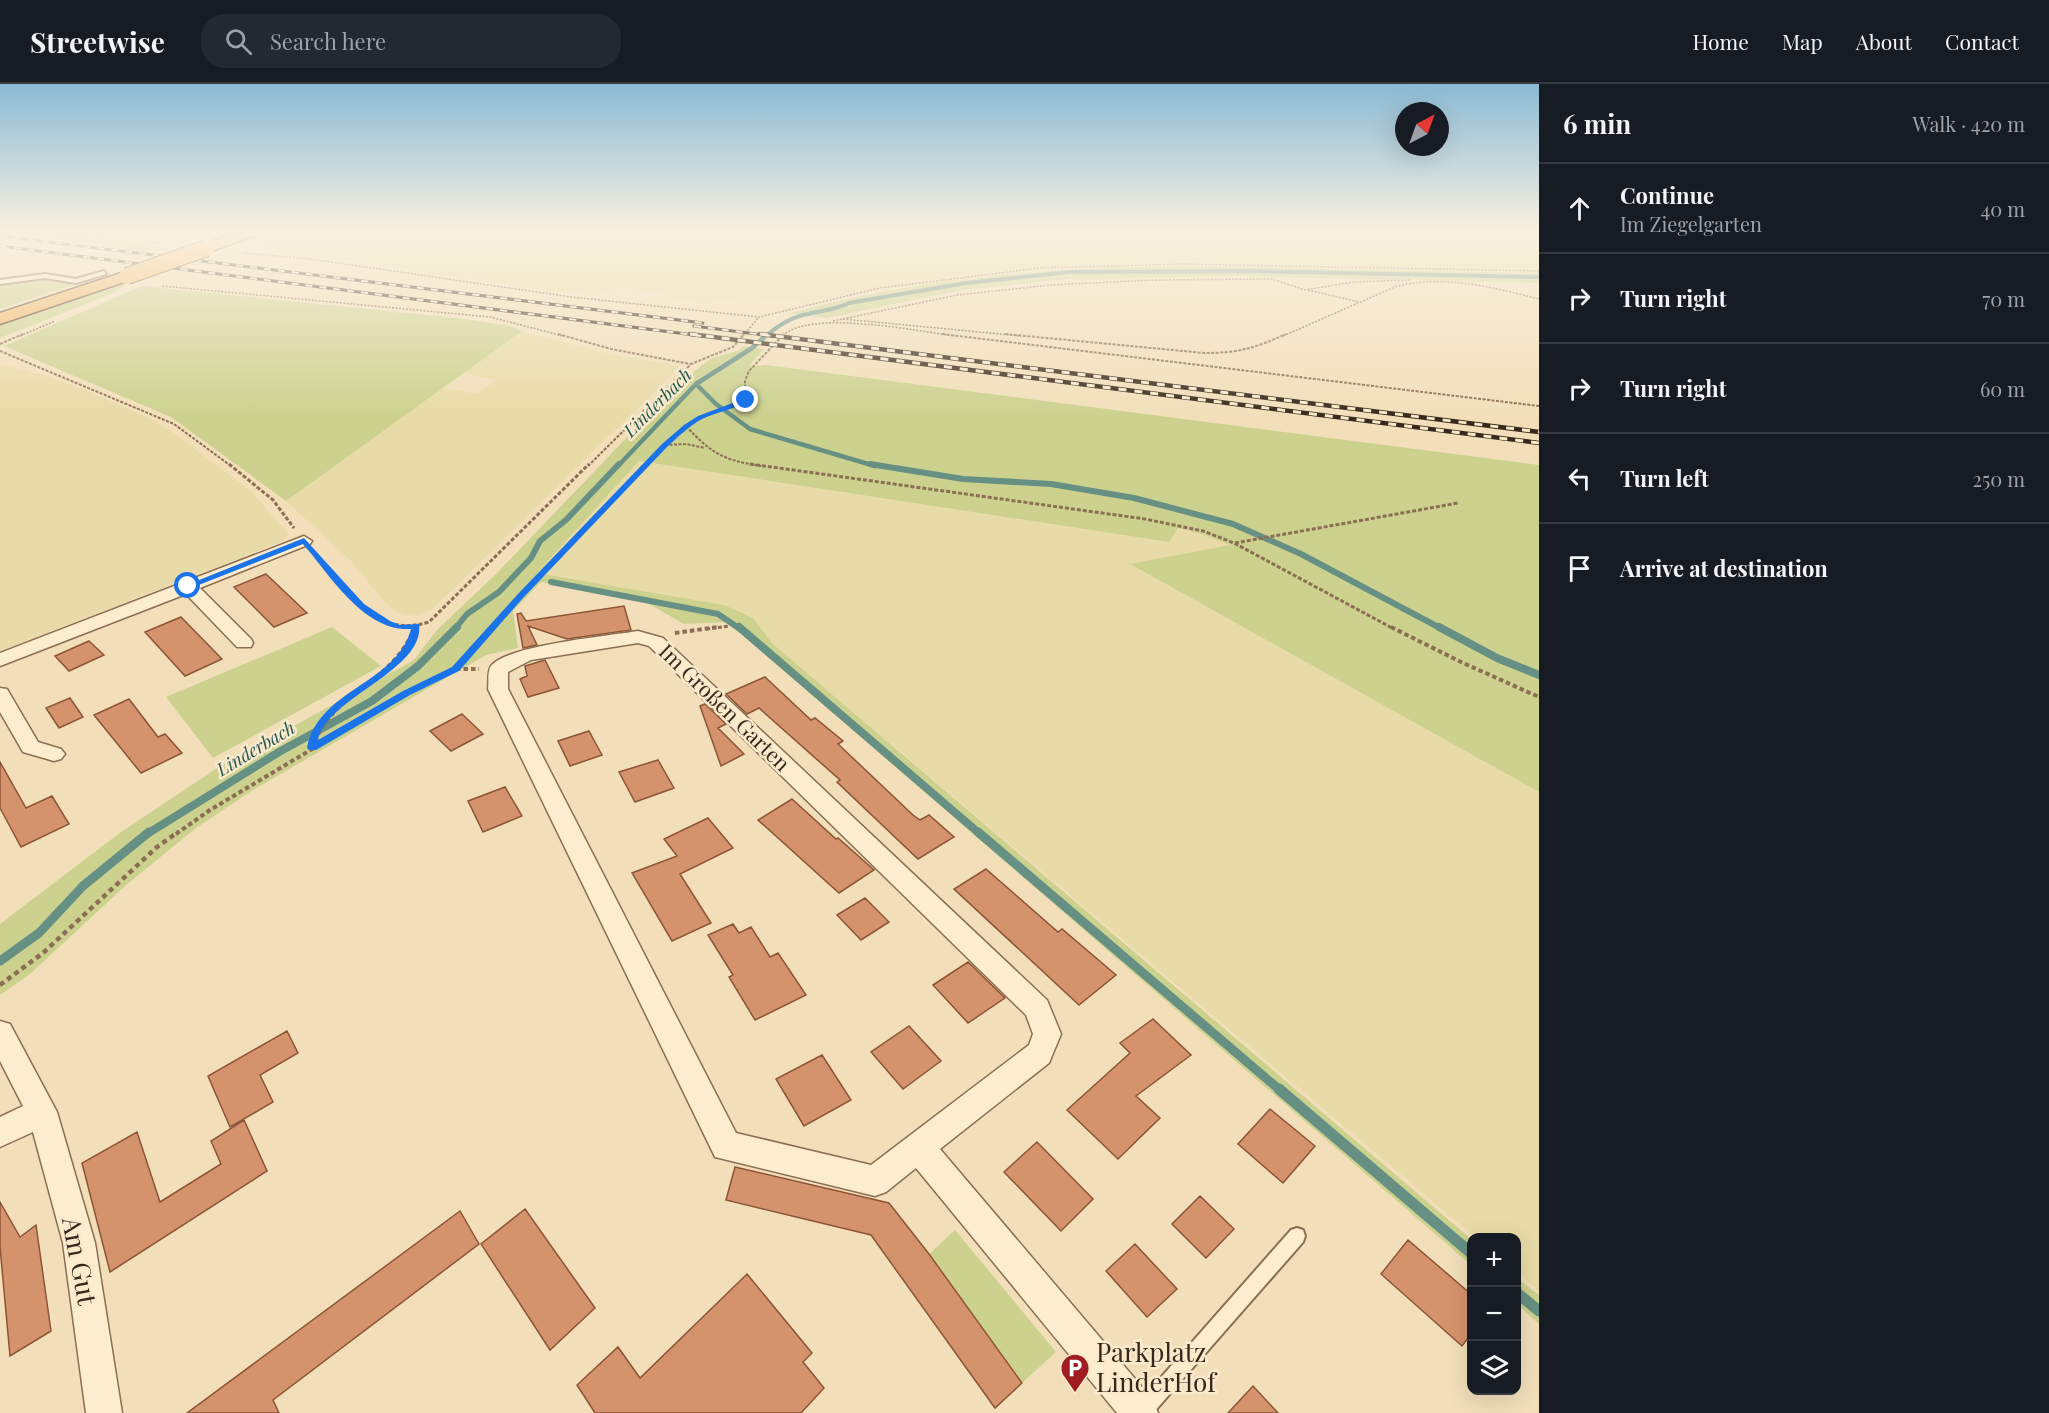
<!DOCTYPE html>
<html lang="en">
<head>
<meta charset="utf-8">
<style>
  body { margin:0; font-family:"Playfair Display",serif; background:#242831; color:#f1f3f6 }
  .controls { position:absolute; right:18px; bottom:18px; display:grid; overflow:hidden; border-radius:12px; box-shadow:0 6px 24px #0002 }
  .controls button { width:54px; height:54px; display:grid; place-items:center; padding:0; border:0; border-bottom:2px solid #363941; background:#171b24; color:#f1f3f6; font:30px sans-serif }
  .compass { position:absolute; left:1395px; top:18px; width:54px; height:54px; border-radius:50%; background:#171b24; box-shadow:0 6px 24px #0002; rotate:41deg }
  .stop { position:absolute; width:18px; height:18px; margin:-14px; border:4px solid #1a73e8; border-radius:50%; background:#fff }
  .stop.end { background:#1a73e8; border-color:#fff; box-shadow:0 2px 6px #0008 }
  .list { margin:0; padding:0; list-style:none }
  h2 { display:flex; justify-content:space-between; align-items:center; height:78px; margin:0; padding:0 24px; font-size:26px }
  h2 small { font-size:20px; font-weight:400; color:#9ea1a6 }
  .list li { display:grid; grid-template-columns:39px 1fr auto; gap:18px; align-items:center; box-sizing:border-box; height:90px; padding:0 24px; border-top:2px solid #363941 }
  .list b { display:block; font-size:22px; white-space:nowrap }
  .list p { margin:0; font-size:20px; white-space:nowrap; color:#9ea1a6 }
  .list em { font-size:20px; font-style:normal; color:#9ea1a6 }
  .icon { flex:none; width:33px; height:33px; fill:none; stroke:currentColor; stroke-width:2; stroke-linecap:round; stroke-linejoin:round }
  .map { position:relative; flex:none; width:1539px; height:1329px; overflow:hidden }
  header { display:flex; align-items:center; gap:36px; box-sizing:border-box; height:84px; padding:0 30px; background:#171b24; border-bottom:2px solid #363941 }
  header strong { font-size:28px }
  nav { display:flex; gap:33px; margin-inline-start:auto; font-size:21px }
  .search { width:420px; height:54px; background:#242831; display:flex; align-items:center; gap:15px; box-sizing:border-box; padding:0 21px; border-radius:24px; color:#9ea1a6; font-size:22px }
  main { display:flex }
  aside { flex:1; background:#171b24 }
  .map>svg:first-child { display:block }
</style>
</head>
<body>
<header>
<strong>Streetwise</strong>
<div class="search"><svg class="icon" aria-label="search" viewBox="0 0 24 24"><circle cx="10" cy="10" r="6"/><path d="M15 15l6 6"/></svg>Search here</div>
<nav><a>Home</a><a>Map</a><a>About</a><a>Contact</a></nav>
</header>
<main>
<div class="map">
<svg width="1539" height="1329" viewBox="0 0 1539 1329">
  <rect width="100%" height="100%" fill="#f2dfba"/>
  <!-- farmland -->
  <path fill="#e8dba7" d="M293,148H1539V185L1183,178L1098,179L986,188L891,202L855,210L833,211L808,219L743,212L705,220L627,203H617L597,212L568,209L266,165V162Z
    M522,247L609,270L681,282L431,526L415,532L396,528L382,515L351,477L286,417L443,304L477,310L496,296L463,289Z
    M0,280L51,293L82,305L143,331L171,347L252,408L288,450L283,457L0,567Z
    M639,377L1168,458L1177,444L1201,450L1231,461L1131,481L1539,708V1207L1517,1188L1516,1154L1475,1153L773,560L753,534L724,521L537,489Z"/>
  <!-- green -->
  <path fill="#ccd18e" d="M0,148H83L169,164L154,168Z
    M1183,182L1539,189V199L1227,192L1066,195L961,206L827,234L791,229C923,193 1047,184 1183,182Z
    M42,193L76,200L0,225V199Z
    M133,196L111,210L0,254V240Z
    M142,202L466,235L510,242L522,247L286,417L171,333L4,262Z
    M743,262L764,265L749,282L766,281L1539,381V708L1130,480L1230,461L1201,450L1178,444L1169,458L639,377L537,489L724,521L753,534L773,560L1471,1155V1181L728,538L684,540L644,517L541,498L513,527L518,564L486,571L253,706L196,744L125,802L30,890L0,911V840L121,748L219,683L414,576L436,547L497,489L681,297L712,274L740,266Z
    M332,543L381,582L213,674L166,613Z
    M955,1146L1056,1268L1022,1299L929,1170Z
    M1516,1193L1539,1211V1240L1517,1220Z"/>
  <g fill="none" stroke-linecap="round" stroke-linejoin="round">
    <!-- stream-far5 -->
    <path stroke="#669084" stroke-width="4" d="M766,252C779,241 791,233 808,230C822,226 836,226 849,219L966,199L1069,188L1244,187L1539,193"/>
    <!-- stream-far4 -->
    <path stroke="#669084" stroke-width="4.5" d="M696,300L716,320L750,345L875,382
      M618,382L696,300L752,264L768,250"/>
    <!-- stream-far3 -->
    <path stroke="#669084" stroke-width="6" d="M870,380L963,395L1051,400L1134,414L1233,440L1301,470L1442,545
      M551,498L718,530L740,545
      M455,545L467,530L499,508L531,474L540,457L566,436L619,380"/>
    <!-- stream-far2 -->
    <path stroke="#669084" stroke-width="8" d="M739,543L980,750
      M1439,543L1497,574L1539,591
      M147,750L279,668L372,617L418,582L457,543"/>
    <!-- stream-far1 -->
    <path stroke="#669084" stroke-width="9" d="M978,748L1281,1007
      M0,877L39,849L83,802L149,748"/>
    <!-- stream -->
    <path stroke="#669084" stroke-width="11" d="M1279,1005L1472,1170
      M1516,1208L1539,1227"/>
  </g>
  <!-- building -->
  <path fill="#d4936c" stroke="#8c5536" stroke-width="1.5" d="M266,490L307,529L274,543L234,503Z
    M624,522L631,546L567,555L528,542L537,561L523,564L517,530L521,529L526,537Z
    M181,533L222,575L185,592L145,548Z
    M89,557L104,571L69,587L55,572Z
    M545,576L559,604L528,613L520,595L527,592L525,582Z
    M765,593L811,636L815,634L843,657L838,660L913,731L920,736L929,731L954,753L918,775L837,698L840,696L759,624L747,630L726,610Z
    M70,614L83,633L59,644L46,624Z
    M129,615L158,653L165,650L182,669L141,689L94,631Z
    M705,620L726,640L718,644L744,670L721,682L700,622Z
    M462,630L483,650L451,667L430,647Z
    M589,647L602,671L570,682L558,657Z
    M658,676L674,704L635,718L619,688Z
    M0,678L26,724L52,712L69,740L21,763L0,724Z
    M505,703L522,732L483,748L468,717Z
    M792,715L836,755L838,754L874,786L839,809L758,736Z
    M708,734L733,764L680,790L711,839L672,857L632,789L677,772L664,755Z
    M986,785L1058,848L1062,845L1116,891L1079,921L954,805Z
    M865,814L889,838L861,856L837,831Z
    M733,840L739,849L751,843L770,873L778,869L806,911L755,936L729,893L733,891L708,851Z
    M968,878L1005,914L968,939L933,901Z
    M1153,935L1191,971L1136,1012L1160,1034L1118,1075L1067,1026L1130,969L1120,959Z
    M909,942L941,977L903,1005L871,968Z
    M287,947L298,969L260,991L273,1018L230,1043L208,992Z
    M822,971L851,1016L804,1042L776,995Z
    M1270,1025L1315,1062L1283,1099L1238,1060Z
    M244,1036L267,1087L110,1188L82,1079L137,1048L160,1118L221,1080L211,1057Z
    M1037,1058L1093,1115L1061,1147L1004,1088Z
    M735,1083L889,1119L929,1170L1022,1299L995,1324L871,1151L726,1116Z
    M1200,1112L1234,1145L1206,1174L1172,1140Z
    M0,1118L20,1153L36,1141L51,1247L10,1272L0,1163Z
    M525,1125L595,1224L550,1266L481,1160Z
    M460,1127L479,1160L273,1316L279,1329H187Z
    M1408,1156L1472,1211V1249L1462,1262L1381,1190Z
    M1135,1160L1177,1205L1147,1233L1106,1187Z
    M747,1190L812,1269L803,1278L824,1304L801,1329H595L577,1301L618,1263L640,1294Z
    M1253,1302L1278,1329H1228Z"/>
  <g fill="none" stroke-linecap="round" stroke-linejoin="round">
    <!-- service casing -->
    <g stroke="#8b6e53" stroke-width="4">
      <path id="service" d="M104,187L106,190L76,199L45,194L0,200V196L45,190L76,195Z
        M1297,1144L1303,1146L1305,1152L1303,1158L1153,1329H1132L1135,1323L1291,1146Z"/>
    </g>
    <!-- minor casing -->
    <g stroke="#8b6e53" stroke-width="3">
      <path id="minor" d="M304,452L312,457L310,460L200,504L251,555L253,559L251,563H237L186,510L0,582V569Z
        M638,547L663,554L1047,916L1061,950L1049,979L940,1065L1153,1316L1158,1329H1117L916,1084L886,1108L875,1112L715,1073L488,605C489,599 487,588 491,582C507,561 609,552 638,547ZM638,559L649,562L1026,931L1033,950L1029,961L871,1081L736,1049L508,605V588L531,576Z
        M0,604L7,605L38,658L61,665L65,670L61,675L54,677L23,668L0,628Z
        M0,937L10,940L57,1028L95,1159L122,1329H86L63,1159L33,1048L0,1063V1033L23,1022L0,977Z"/>
    </g>
    <!-- trunk casing -->
    <g stroke="#573c28" stroke-width="3">
      <path id="trunk" d="M239,148H258L256,151L212,167L207,169L199,164L202,161Z
        M127,187L133,189L135,192L133,195L0,240V229Z"/>
    </g>
    <!-- path-far4 -->
    <path stroke="#8b6e53" stroke-width="1.5" stroke-dasharray="2 1.5" stroke-linecap="butt" d="M95,148L159,159
      M130,152L159,148
      M268,155L285,148
      M244,169L311,175L571,213L759,233L880,204L1039,184L1182,180L1539,187
      M162,202L490,233L563,252
      M1308,206L1359,218
      M843,235L1021,252
      M833,237L957,211L1051,201L1153,196L1272,195L1305,206L1353,198L1411,196
      M20,252L55,237
      M743,252L759,233
      M783,252C808,225 917,247 955,252
      M1283,252L1397,202C1446,191 1491,203 1539,215"/>
    <!-- path-far3 -->
    <path stroke="#8b6e53" stroke-width="2" stroke-dasharray="3 1.5" stroke-linecap="butt" d="M558,250L611,265L690,280
      M942,250L1539,322
      M1005,250L1204,269C1239,269 1255,264 1286,250
      M0,260L23,250
      M0,267L174,340L231,382
      M686,342C712,370 723,376 761,382
      M665,361L686,360L705,364
      M588,382L691,280L733,263L744,250
      M645,382L665,361L696,336L746,316L745,297L749,287L784,250"/>
    <!-- path-far2 -->
    <path stroke="#8b6e53" stroke-width="3" stroke-dasharray="4 2" stroke-linecap="butt" d="M229,380L273,416L294,444
      M750,380L1145,435L1203,447L1234,459L1394,545
      M1235,459L1458,419
      M316,470C346,508 374,555 429,538L589,380
      M415,545L416,542
      M491,545L647,380
      M706,545L729,542"/>
    <!-- path-far1 -->
    <path stroke="#8b6e53" stroke-width="4" stroke-dasharray="4.5 3" stroke-linecap="butt" d="M1391,543L1461,578L1539,613
      M675,549L718,543
      M456,585H479
      M312,664C334,604 391,603 415,543
      M176,750L210,726L406,609L455,585L493,543"/>
    <!-- path -->
    <path stroke="#8b6e53" stroke-width="4.5" stroke-dasharray="5 4" stroke-linecap="butt" d="M0,901L43,869L157,763L178,748"/>
    <!-- service -->
    <use href="#service" fill="#fcedce" fill-rule="evenodd"/>
    <!-- minor -->
    <use href="#minor" fill="#fcedce" fill-rule="evenodd"/>
    <!-- trunk -->
    <use href="#trunk" fill="#f4b766" fill-rule="evenodd"/>
    <!-- rail-far1 casing -->
    <g stroke="#38271a" stroke-width="3">
      <path id="rail-far1" d="M0,152L703,239
        M0,162L702,252
        M694,242L772,252"/>
    </g>
    <!-- rail casing -->
    <g stroke="#38271a" stroke-width="4.5">
      <path id="rail" d="M690,250L1539,359
        M760,250L1539,348"/>
    </g>
    <!-- rail-far1 -->
    <use href="#rail-far1" stroke="#f9eacb" stroke-width="2" stroke-dasharray="7" stroke-linecap="butt"/>
    <!-- rail -->
    <use href="#rail" stroke="#f9eacb" stroke-width="3" stroke-dasharray="8" stroke-linecap="butt"/>
    <!-- trunk-bridge casing -->
    <g stroke="#573c28" stroke-width="18" stroke-linecap="butt">
      <path id="trunk-bridge" d="M127,192L207,164"/>
    </g>
    <!-- trunk-bridge -->
    <use href="#trunk-bridge" stroke="#f4b766" stroke-width="16"/>
  </g>
  <!-- sky -->
  <linearGradient id="sky" x2="0" y2="1"><stop stop-color="#8bbad4"/><stop offset="0.44" stop-color="#f9f1e0"/><stop offset="1" stop-color="#f9f1e0" stop-opacity="0"/></linearGradient>
  <rect width="1539" height="334" fill="url(#sky)"/>
  <!-- route -->
  <path fill="#1a73e8" d="M746,314L748,317C733,326 717,328 702,335C689,342 678,353 667,363L523,514L459,587L410,611L316,666H309L307,664C318,605 397,600 411,545C364,548 330,491 303,460L191,504L184,502L304,454L364,520L390,537L400,541L419,540C426,586 326,614 318,656L403,607L452,583L517,511L662,360L684,341L698,332Z"/>
  <!-- icons -->
  <defs>
    <g id="parking-pin" transform="scale(1.5)"><path d="M0 17L-7.5 6A9.5 9.5 0 1 1 7.5 6Z" fill="#9f1d23" stroke="#f9eacb"/><path d="M-3.5-5.5H1a3.5 3.5 0 0 1 0 7H-1V5.5H-3.5ZM-1-3.4V-.6H.8a1.4 1.4 0 0 0 0-2.8Z" fill="#fff"/></g>
  </defs>
  <g fill-rule="evenodd">
    <use href="#parking-pin" x="1075" y="1284"/>
  </g>
  <g text-anchor="middle" stroke-width="5" stroke-linejoin="round" paint-order="stroke">
    <!-- far-water labels -->
    <g font-size="18" font-style="italic" fill="#275954" stroke="#f9eacb">
      <text transform="translate(658 319) rotate(-45)" y="6">Linderbach</text>
      <text transform="translate(256 665) rotate(-31)" y="6">Linderbach</text>
    </g>
    <!-- street labels -->
    <g font-size="21" fill="#38271a" stroke="#f9eacb">
      <text transform="translate(724 624) rotate(44)" y="7">Im Großen Garten</text>
    </g>
    <!-- near-street labels -->
    <g font-size="26" fill="#38271a" stroke="#f9eacb">
      <text transform="translate(79 1177) rotate(79)" y="9">Am Gut</text>
    </g>
    <!-- near-poi labels -->
    <g font-size="26" fill="#38271a" stroke="#f9eacb" text-anchor="start">
      <text x="1096" y="1278">Parkplatz<tspan x="1096" dy="30">LinderHof</tspan></text>
    </g>
  </g>
</svg>
<div class="controls">
<button>+</button>
<button>−</button>
<button><svg class="icon" aria-label="layers" viewBox="0 0 24 24"><path d="M12 4l9 5-9 5-9-5zM3 14l9 5 9-5"/></svg></button>
</div>
<svg class="compass" viewBox="-18 -18 36 36"><path d="M0-13l5 13h-10z" fill="#e53935"/><path d="M0 13l5-13h-10z" fill="#9ea1a6"/></svg>
<div class="stop" style="left:188px;top:502px"></div>
<div class="stop end" style="left:746px;top:316px"></div>
</div>
<aside>
<h2>6 min<small>Walk · 420 m</small></h2>
<ul class="list">
<li><svg class="icon" aria-label="ahead" viewBox="0 0 24 24"><path d="M12 20V5M6 11l6-6 6 6"/></svg><div><b>Continue</b><p>Im Ziegelgarten</p></div><em>40 m</em></li>
<li><svg class="icon" aria-label="right" viewBox="0 0 24 24"><path d="M7 20v-9h11M14 6l5 5-5 5"/></svg><div><b>Turn right</b></div><em>70 m</em></li>
<li><svg class="icon" aria-label="right" viewBox="0 0 24 24"><path d="M7 20v-9h11M14 6l5 5-5 5"/></svg><div><b>Turn right</b></div><em>60 m</em></li>
<li><svg class="icon" aria-label="left" viewBox="0 0 24 24"><path d="M17 20v-9H6M10 6l-5 5 5 5"/></svg><div><b>Turn left</b></div><em>250 m</em></li>
<li><svg class="icon" aria-label="arrive" viewBox="0 0 24 24"><path d="M6 21V4h12l-3 4 3 4H6"/></svg><div><b>Arrive at destination</b></div></li>
</ul>
</aside>
</main>
</body>
</html>
